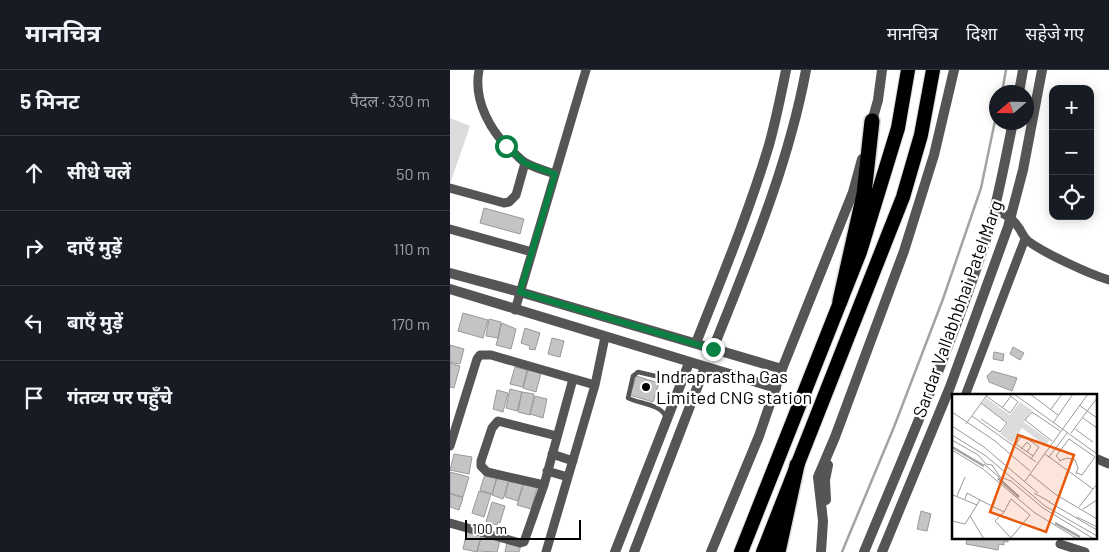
<!DOCTYPE html>
<html lang="hi">
<head>
<meta charset="utf-8">
<style>
  body { margin:0; font-family:Barlow,"Noto Sans Devanagari",sans-serif; background:#242831; color:#f1f3f6 }
  .controls { position:absolute; right:15px; top:15px; display:grid; overflow:hidden; border-radius:10px; box-shadow:0 2px 12px #0003 }
  .controls button { width:45px; height:45px; display:grid; place-items:center; padding:0; border:0; border-bottom:1px solid #363941; background:#171b24; color:#f1f3f6; font:25px sans-serif }
  .compass { position:absolute; left:539px; top:15px; width:45px; height:45px; border-radius:50%; background:#171b24; box-shadow:0 2px 12px #0003; rotate:250deg }
  .scale { position:absolute; left:15px; bottom:12px; width:116px; box-sizing:border-box; padding-left:5px; border:2px solid #000; border-top:0; font-size:14px; line-height:18px; white-space:nowrap; color:#000; -webkit-text-stroke:4px #fff; paint-order:stroke }
  .stop { position:absolute; width:15px; height:15px; margin:-11px; border:4px solid #0b8043; border-radius:50%; background:#fff }
  .stop.end { background:#0b8043; border-color:#fff; box-shadow:0 1px 5px #0008 }
  .list { margin:0; padding:0; list-style:none }
  h2 { display:flex; justify-content:space-between; align-items:center; height:65px; margin:0; padding:0 20px; font-size:21px }
  h2 small { font-size:16px; font-weight:400; color:#9ea1a6 }
  .list li { display:grid; grid-template-columns:32px 1fr auto; gap:15px; align-items:center; box-sizing:border-box; height:75px; padding:0 20px; border-top:1px solid #363941 }
  .list b { display:block; font-size:19px; white-space:nowrap }
  .list em { font-size:16px; font-style:normal; color:#9ea1a6 }
  .icon { flex:none; width:28px; height:28px; fill:none; stroke:currentColor; stroke-width:2; stroke-linecap:round; stroke-linejoin:round }
  .map { position:relative; flex:none; width:659px; height:482px; overflow:hidden }
  header { display:flex; align-items:center; gap:30px; box-sizing:border-box; height:70px; padding:0 25px; background:#171b24; border-bottom:1px solid #363941 }
  header strong { font-size:24px }
  nav { display:flex; gap:28px; margin-inline-start:auto; font-size:18px }
  main { display:flex }
  aside { flex:1; background:#171b24 }
  .map>svg:first-child { display:block }
</style>
</head>
<body>
<header>
<strong>मानचित्र</strong>
<nav><a>मानचित्र</a><a>दिशा</a><a>सहेजे गए</a></nav>
</header>
<main>
<aside>
<h2>5 मिनट<small>पैदल · 330 m</small></h2>
<ul class="list">
<li><svg class="icon" aria-label="ahead" viewBox="0 0 24 24"><path d="M12 20V5M6 11l6-6 6 6"/></svg><div><b>सीधे चलें</b></div><em>50 m</em></li>
<li><svg class="icon" aria-label="right" viewBox="0 0 24 24"><path d="M7 20v-9h11M14 6l5 5-5 5"/></svg><div><b>दाएँ मुड़ें</b></div><em>110 m</em></li>
<li><svg class="icon" aria-label="left" viewBox="0 0 24 24"><path d="M17 20v-9H6M10 6l-5 5 5 5"/></svg><div><b>बाएँ मुड़ें</b></div><em>170 m</em></li>
<li><svg class="icon" aria-label="arrive" viewBox="0 0 24 24"><path d="M6 21V4h12l-3 4 3 4H6"/></svg><div><b>गंतव्य पर पहुँचे</b></div></li>
</ul>
</aside>
<div class="map">
<svg width="659" height="482" viewBox="0 0 659 482">
  <rect width="100%" height="100%" fill="#fff"/>
  <!-- green -->
  <path fill="#dcdcdc" d="M0,48L20,56L0,114Z"/>
  <g fill="none" stroke-linecap="round" stroke-linejoin="round">
    <!-- stream -->
    <path stroke="#a3a3a3" stroke-width="2.5" d="M552,22L556,0
      M392,482L444,357L493,229L531,118L546,46"/>
  </g>
  <!-- building -->
  <path fill="#c4c4c4" stroke="#999" d="M34,138L74,149L70,164L30,153Z
    M13,243L38,250L33,268L8,261Z
    M39,249L51,252L48,268L36,266Z
    M52,253L66,259L61,279L46,275Z
    M75,258L90,263L85,280L79,279L80,276L71,273Z
    M102,268L114,271L110,287L98,284Z
    M0,275L14,279L10,294L0,292Z
    M563,277L574,283L570,290L560,284Z
    M544,282L554,284L553,291L543,289Z
    M0,293L10,296L4,318L0,317Z
    M65,297L77,300L73,317L60,314Z
    M78,300L91,303L86,322L73,318Z
    M542,301L567,308L562,321L539,312L537,306Z
    M186,306L209,313L203,332L180,325Z
    M60,319L72,322L67,341L56,338Z
    M47,320L58,323L53,342L43,339Z
    M72,322L84,324L80,345L68,342Z
    M85,326L97,329L93,348L80,344Z
    M4,384L22,387L19,404L0,400Z
    M0,402L19,407L13,427L0,423Z
    M35,404L47,408L42,424L30,420Z
    M47,406L59,410L53,429L42,425Z
    M59,409L73,413L68,431L55,427Z
    M74,414L87,418L81,439L67,435Z
    M29,421L41,424L34,447L22,443Z
    M0,424L13,428L9,440L0,437Z
    M42,432L55,436L50,453L48,452L47,455L36,452Z
    M471,441L481,444L477,461L467,459Z
    M17,461L31,465L27,482L13,479Z
    M32,466L50,471L47,482L27,481Z
    M517,468H558V472L554,471V475L549,474L548,480L516,474Z
    M57,472L71,475L69,482H55Z"/>
  <g fill="none" stroke-linecap="round" stroke-linejoin="round">
    <!-- trunk casing -->
    <g stroke="#dbdbdb" stroke-width="16">
      <path id="trunk" d="M291,482L410,182L448,58L458,0
        M313,482L453,127L471,65L483,0"/>
    </g>
    <!-- motorway casing -->
    <g stroke="#dbdbdb" stroke-width="18">
      <path id="motorway" d="M390,231L414,124L422,51
        M328,482L347,395"/>
    </g>
    <!-- service -->
    <path stroke="#555" stroke-width="4.5" d="M216,348C212,334 190,334 178,328L183,306L188,302L231,312"/>
    <!-- minor -->
    <path stroke="#555" stroke-width="9" d="M29,0C23,31 41,63 64,83C68,86 71,91 76,93C85,98 96,101 105,104
      M0,118L54,133L59,132L66,125L75,93
      M545,139C554,144 563,148 569,158C572,162 573,167 578,171C594,183 639,204 659,210
      M0,159L82,182
      M65,240L136,0
      M515,326L575,169
      M0,376L27,289L30,285H41L145,315
      M102,384L123,391
      M645,388L659,394
      M97,401L118,407
      M94,415L37,402L31,396V391L42,358L48,351L107,366
      M0,453L70,473L74,472L94,415L123,309
      M610,474L635,482
      M96,482L145,315L155,267"/>
    <!-- tertiary -->
    <path stroke="#555" stroke-width="10" d="M569,22L573,0
      M421,55L428,30L432,0
      M0,203L70,222L332,299
      M0,219L326,318
      M246,273C272,207 299,142 319,75C326,50 331,25 336,0
      M263,279C299,188 338,97 356,0
      M376,430L375,410L378,395
      M165,482L239,293
      M184,482L255,297
      M261,482L309,366L332,299L403,122L412,89
      M371,482L373,451L368,407L385,367L454,181L484,85L504,0
      M414,482C455,383 498,284 532,182C546,140 554,96 563,52
      M432,482L500,317L558,157L573,100L592,0"/>
    <!-- trunk -->
    <use href="#trunk" stroke="#000" stroke-width="14"/>
    <!-- motorway -->
    <use href="#motorway" stroke="#000" stroke-width="15"/>
  </g>
  <g fill="none" stroke-linecap="round" stroke-linejoin="round">
    <!-- route -->
    <path stroke="#0b8043" stroke-width="6" d="M56,76L75,93L105,104L70,222L263,279"/>
  </g>
  <!-- markers -->
  <circle fill="#000" stroke="#fff" stroke-width="2" cx="196" cy="317" r="5"/>
  <g text-anchor="middle" stroke-width="4.5" stroke-linejoin="round" paint-order="stroke">
    <!-- street labels -->
    <g font-size="18" fill="#000" stroke="#fff">
      <text transform="translate(508 239) rotate(-70)" y="6">Sardar Vallabhbhai Patel Marg</text>
    </g>
    <!-- poi labels -->
    <g font-size="18" fill="#000" stroke="#fff" text-anchor="start">
      <text x="206" y="313">Indraprastha Gas<tspan x="206" dy="21">Limited CNG station</tspan></text>
    </g>
  </g>
  <!-- overview -->
  <g transform="translate(502 324)">
    <rect width="145" height="145" fill="#fff"/>
    <path d="M34,4L58,21L68,8L80,16L72,28L97,46L94,52L70,34L60,49L48,40L56,29L30,10Z" fill="#dcdcdc"/>
    <path fill="none" stroke="#a3a3a3" stroke-width="2.5" d="M0,53L32,72M46,84L67,103M103,129L128,143"/>
    <path fill="none" stroke="#999" stroke-width="1" d="M62,0L145,60M78,0L106,21M34,2L58,19L66,8L56,0M29,9L55,29L48,38L29,25M127,11L145,24M50,14L59,2M99,15L110,0M0,18L43,47L78,77M20,22L84,68M131,24L145,34M101,29L121,0M14,30L35,1M0,32L32,53L86,99M123,35L141,48M119,39L145,4M0,41L34,62L93,112L145,142M0,46L26,61L34,70L40,71L48,83L59,87L91,114L142,145M100,47L73,26L80,18L108,37M69,55L75,48L79,52L75,58M0,56L31,75L83,119L124,144M93,60L141,95M97,63L115,39M79,65L87,53L70,41L64,50L81,62M108,66L104,62L117,45L143,63L130,81L125,79M107,67L115,64L123,66L126,74L124,80M32,70L47,83M78,80L103,100L145,125M73,87L136,0M82,99L98,108M1,101L25,111M5,102L13,83M13,105L15,99L28,106M97,108L145,136M127,113L145,90M131,115L145,106M52,118L43,127L59,144M125,123L145,133M0,127L13,130L18,122M32,145L18,122L28,106L52,118L59,105L78,121M58,145L78,121M118,145H141"/>
    <path fill="#e8590c" fill-opacity="0.15" stroke="#e8590c" stroke-width="2.5" d="M66,41L122,61L94,138L38,118Z"/>
    <rect width="145" height="145" fill="none" stroke="#000" stroke-width="2.5"/>
  </g>
</svg>
<div class="controls">
<button>+</button>
<button>−</button>
<button><svg class="icon" aria-label="locate" viewBox="0 0 24 24"><circle cx="12" cy="12" r="6"/><path d="M12 2v4M12 18v4M2 12h4M18 12h4"/></svg></button>
</div>
<svg class="compass" viewBox="-18 -18 36 36"><path d="M0-13l5 13h-10z" fill="#e53935"/><path d="M0 13l5-13h-10z" fill="#9ea1a6"/></svg>
<div class="scale">100 m</div>
<div class="stop" style="left:56px;top:76px"></div>
<div class="stop end" style="left:263px;top:279px"></div>
</div>
</main>
</body>
</html>
